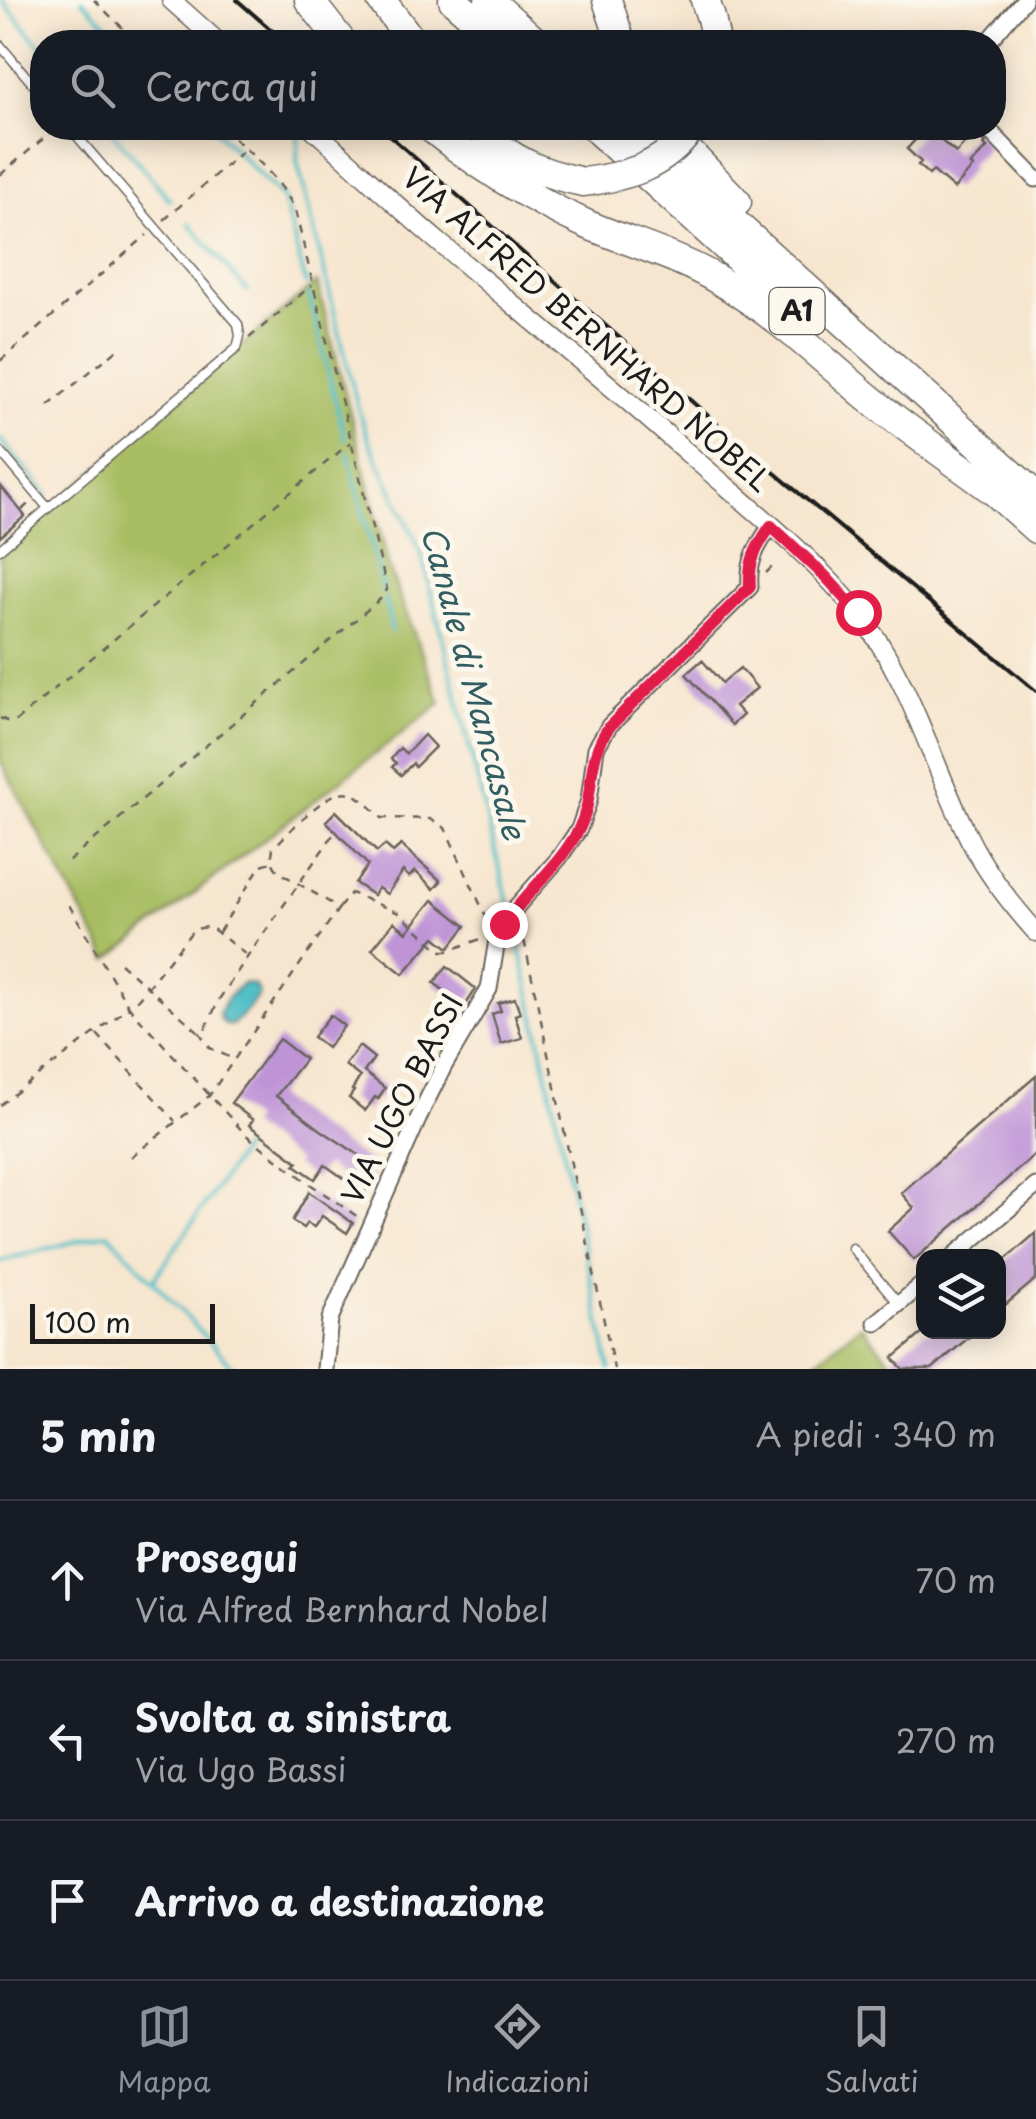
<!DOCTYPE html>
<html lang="it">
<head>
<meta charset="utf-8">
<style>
  body { margin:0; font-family:"Playpen Sans",sans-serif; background:#242831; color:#f1f3f6 }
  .controls { position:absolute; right:30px; bottom:30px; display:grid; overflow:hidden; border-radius:20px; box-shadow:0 5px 25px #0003 }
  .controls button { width:90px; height:90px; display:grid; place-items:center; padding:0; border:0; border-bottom:2px solid #363941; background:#171b24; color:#f1f3f6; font:50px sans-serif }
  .scale { position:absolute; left:30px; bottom:25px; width:185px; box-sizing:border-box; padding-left:10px; border:5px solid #1c1c1c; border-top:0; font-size:28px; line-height:35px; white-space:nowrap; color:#1c1c1c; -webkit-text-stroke:8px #fbf7ec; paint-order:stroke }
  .stop { position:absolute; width:30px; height:30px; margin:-22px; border:8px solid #e11d48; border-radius:50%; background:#fff }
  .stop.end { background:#e11d48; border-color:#fff; box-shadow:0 2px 10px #0008 }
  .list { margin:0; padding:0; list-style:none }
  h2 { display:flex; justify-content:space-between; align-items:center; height:130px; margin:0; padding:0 40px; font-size:42px }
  h2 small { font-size:32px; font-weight:400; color:#9ea1a6 }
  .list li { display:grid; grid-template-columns:65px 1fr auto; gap:30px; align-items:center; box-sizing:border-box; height:160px; padding:0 40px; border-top:2px solid #363941 }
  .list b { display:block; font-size:38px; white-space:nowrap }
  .list p { margin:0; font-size:32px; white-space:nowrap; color:#9ea1a6 }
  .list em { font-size:32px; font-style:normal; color:#9ea1a6 }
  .icon { flex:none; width:55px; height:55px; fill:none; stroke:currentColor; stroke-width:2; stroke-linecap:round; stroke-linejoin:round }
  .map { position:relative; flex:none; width:1036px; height:1369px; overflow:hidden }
  .search { position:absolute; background:#171b24; box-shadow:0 5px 25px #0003; left:30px; right:30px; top:30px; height:110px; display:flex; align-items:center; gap:25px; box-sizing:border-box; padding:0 35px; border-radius:40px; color:#9ea1a6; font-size:38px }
  .sheet { height:610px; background:#171b24 }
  nav { display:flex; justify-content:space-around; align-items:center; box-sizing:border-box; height:140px; border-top:2px solid #363941; background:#171b24; font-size:28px; color:#9ea1a6 }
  nav a { display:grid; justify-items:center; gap:5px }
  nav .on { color:#8c9099 }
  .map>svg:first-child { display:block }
</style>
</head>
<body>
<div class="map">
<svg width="1036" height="1369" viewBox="0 0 1036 1369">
  <rect width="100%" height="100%" fill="#fbf7ec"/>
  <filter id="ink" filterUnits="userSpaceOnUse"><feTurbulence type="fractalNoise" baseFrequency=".01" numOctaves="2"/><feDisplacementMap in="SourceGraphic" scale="20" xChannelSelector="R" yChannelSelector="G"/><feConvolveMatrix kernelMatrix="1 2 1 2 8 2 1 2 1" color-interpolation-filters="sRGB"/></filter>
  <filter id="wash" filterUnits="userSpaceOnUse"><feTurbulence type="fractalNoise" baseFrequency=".0048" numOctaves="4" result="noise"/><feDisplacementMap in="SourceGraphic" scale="40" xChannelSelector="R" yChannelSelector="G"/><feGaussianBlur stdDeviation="2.25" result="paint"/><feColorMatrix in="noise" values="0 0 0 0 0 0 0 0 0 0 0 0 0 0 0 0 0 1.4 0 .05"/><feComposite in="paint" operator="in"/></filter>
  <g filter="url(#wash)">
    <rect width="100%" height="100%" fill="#f7e6cf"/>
    <!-- green -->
    <path fill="#a8bd62" stroke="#626c3f" stroke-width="2.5" d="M317,282L390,571L441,703L108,960L0,761V552Z
      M861,1325L897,1369H806Z"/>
    <!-- water -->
    <path fill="#52c0c8" stroke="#376e72" stroke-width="2.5" d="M242,983L254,985L259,993L250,1007L232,1025H226L220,1019L219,1013L225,1001Z"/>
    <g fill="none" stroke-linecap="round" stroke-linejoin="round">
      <!-- stream -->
      <path stroke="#52c0c8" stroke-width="4" d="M2,0L42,48
        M82,0L125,42
        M109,128L170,200
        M213,128L283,198L306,284
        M299,128L297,161L359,412L370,443L421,552L509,906
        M189,223L247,291
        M309,295L345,439
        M0,439L48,496
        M348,453L383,591
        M385,600L392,631
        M514,919L610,1369
        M0,1261L108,1233L153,1281L243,1148
        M153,1281L235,1369"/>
    </g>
    <g id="blocks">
      <!-- building -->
      <path fill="#bf94d7" d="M926,128L956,153L976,131L986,143L984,145L987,148L970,165L973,167L954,189L933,171L929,175L918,165L921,162L907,149Z
        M0,485L25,516L0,537Z
        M702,660L722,683L740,668L757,688L735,706L743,715L732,725L686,674Z
        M424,735L435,747L415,767L413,763L401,775L392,767L396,763L391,759L400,748L406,754Z
        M336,811L377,852L385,845L393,852L401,845L441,881L434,889L415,871L409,877L403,871L387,894L378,888L373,895L355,883L368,865L326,821Z
        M433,900L466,926L449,948L435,937L403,974L372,949L394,922L407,932Z
        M447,966L476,989L465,1006L434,983Z
        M515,998L520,1013L515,1015L522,1038L501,1044L492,1014L501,1011L498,1003Z
        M330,1015L344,1026L327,1048L313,1037Z
        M279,1039L305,1059L276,1096L321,1130L371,1163L364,1172L374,1179L366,1190L355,1182L353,1185L325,1165L315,1179L295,1165L298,1162L249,1125L253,1120L231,1103Z
        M359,1046L374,1058L364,1072L385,1088L378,1099L375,1097L365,1111L349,1098L354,1091L352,1090L360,1077L345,1065Z
        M1036,1076V1154L914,1260L888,1231L914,1208L901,1193Z
        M309,1192L353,1223L347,1233L322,1216L314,1227L307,1223L303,1228L292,1221Z
        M1036,1233V1279L998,1311V1266Z
        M924,1332H975L932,1369H903L893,1358Z"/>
    </g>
  </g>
  <g filter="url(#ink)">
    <use href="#blocks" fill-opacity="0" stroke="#69635b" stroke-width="2.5"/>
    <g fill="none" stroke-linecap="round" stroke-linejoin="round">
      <!-- service casing -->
      <g stroke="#69635b" stroke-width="11">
        <path id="service" d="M0,45L42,95
          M0,451L48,508
          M0,549L237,348L240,336L238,324L70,128
          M852,1248L899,1304"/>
      </g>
      <!-- minor casing -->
      <g stroke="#69635b" stroke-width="19">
        <path id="minor" d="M988,42L1024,0
          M987,128L1036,179
          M954,1256L1036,1186
          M876,1323L924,1283
          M325,1369L330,1319L423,1108L444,1066L489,989L498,934L517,906L559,858L579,829L589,800L596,748L609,726L750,587C748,562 756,547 771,526"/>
      </g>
      <!-- tertiary casing -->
      <g stroke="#69635b" stroke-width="21">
        <path id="tertiary" d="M171,0L218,42
          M312,128C355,166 397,207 441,244C524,314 609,383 690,455C746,504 808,552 856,610C911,678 931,763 970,840C987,874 1011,904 1036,932"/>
      </g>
      <!-- motorway casing -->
      <g stroke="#69635b" stroke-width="31">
        <path id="motorway" d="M309,0L342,42
          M381,0L413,42
          M453,0L501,42
          M489,0L536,42
          M607,0L621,42
          M705,0L711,18L716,42
          M431,128C479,166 530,199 586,224C630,243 679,256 720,281C774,313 817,354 864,394C907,430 954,461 999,495
          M479,128C507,159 542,174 583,182
          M595,128L809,323
          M630,128L1036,496
          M666,128L737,202
          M985,483L1036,529"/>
      </g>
      <!-- path -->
      <path stroke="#69635b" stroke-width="2.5" stroke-dasharray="8 8" stroke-linecap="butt" d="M94,0L137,42
        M0,175L56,128
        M164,220L245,149
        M249,338L312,285
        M0,361L147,235
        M48,406L119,348
        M22,510L29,503
        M766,573L774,565
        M0,718L7,721H16L351,442
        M69,861L385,595L387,589L295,210C280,177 249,153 223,128
        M69,905L129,1007L138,999L194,929L207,927L213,929L246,955
        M339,908L351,893L399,913L441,951H448L483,938
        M521,925L614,1369
        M219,932L261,865L272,862
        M120,963L199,1032L205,1029L220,998L248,956L333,835
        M199,1032L210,1048L233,1059
        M97,1034L175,1121
        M0,1105L129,1007L246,1135L310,1184L361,1219
        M131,1157L209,1096L339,908L279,872C271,863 271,859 273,848C289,833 329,786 350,793C363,797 372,809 382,818L430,819L445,828L488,921"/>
      <!-- service -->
      <use href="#service" stroke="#fff" stroke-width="8"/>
      <!-- minor -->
      <use href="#minor" stroke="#fff" stroke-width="15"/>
      <!-- tertiary -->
      <use href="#tertiary" stroke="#fff" stroke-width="18"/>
      <!-- motorway -->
      <use href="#motorway" stroke="#fff" stroke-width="28"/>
      <!-- rail -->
      <path stroke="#1c1c1c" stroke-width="4" d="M237,0L285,42
        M381,128L739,443L1036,691"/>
      <!-- motorway-bridge casing -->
      <g stroke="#69635b" stroke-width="31" stroke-linecap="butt">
        <path id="motorway-bridge" d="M583,182C629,176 663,167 692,128"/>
      </g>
      <!-- motorway-bridge -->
      <use href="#motorway-bridge" stroke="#fff" stroke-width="28"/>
    </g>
  </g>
  <g fill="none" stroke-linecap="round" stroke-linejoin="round" filter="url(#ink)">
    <!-- route -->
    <path stroke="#e11d48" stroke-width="12" d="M504,924C527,892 559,866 578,831C597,794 584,760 610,726L750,587C748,562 756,547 771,526L825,576L858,612"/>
  </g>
  <g text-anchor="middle" stroke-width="10" stroke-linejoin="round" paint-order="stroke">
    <!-- shield labels -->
    <rect fill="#fbf7ec" stroke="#5f5e5a" stroke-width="2.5" x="769.5" y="288" width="55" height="46" rx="8"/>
    <g font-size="28" font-weight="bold" fill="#1c1c1c">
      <text x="797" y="321">A1</text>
    </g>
    <!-- street labels -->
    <g font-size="30" fill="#1c1c1c" stroke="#fbf7ec">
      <text transform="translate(586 330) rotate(41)" y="10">VIA ALFRED BERNHARD NOBEL</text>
      <text transform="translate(403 1099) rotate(-63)" y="10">VIA UGO BASSI</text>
    </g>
    <!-- water labels -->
    <g font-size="32" font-style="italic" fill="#325e61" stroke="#fbf7ec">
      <text transform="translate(473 683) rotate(75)" y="11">Canale di Mancasale</text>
    </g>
  </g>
</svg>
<div class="controls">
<button><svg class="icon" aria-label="layers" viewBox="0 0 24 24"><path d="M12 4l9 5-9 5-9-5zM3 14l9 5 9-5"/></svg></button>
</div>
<div class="scale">100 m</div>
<div class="stop" style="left:858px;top:612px"></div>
<div class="stop end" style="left:504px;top:924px"></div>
<div class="search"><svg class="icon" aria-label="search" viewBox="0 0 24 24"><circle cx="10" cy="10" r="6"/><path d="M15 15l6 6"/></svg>Cerca qui</div>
</div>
<section class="sheet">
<h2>5 min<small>A piedi · 340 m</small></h2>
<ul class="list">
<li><svg class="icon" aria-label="ahead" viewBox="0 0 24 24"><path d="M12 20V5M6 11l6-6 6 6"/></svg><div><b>Prosegui</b><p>Via Alfred Bernhard Nobel</p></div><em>70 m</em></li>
<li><svg class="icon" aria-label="left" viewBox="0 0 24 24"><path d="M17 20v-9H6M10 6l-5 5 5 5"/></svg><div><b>Svolta a sinistra</b><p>Via Ugo Bassi</p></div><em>270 m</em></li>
<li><svg class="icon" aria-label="arrive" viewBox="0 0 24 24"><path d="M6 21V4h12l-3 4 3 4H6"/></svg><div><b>Arrivo a destinazione</b></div></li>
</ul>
</section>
<nav>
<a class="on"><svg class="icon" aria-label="map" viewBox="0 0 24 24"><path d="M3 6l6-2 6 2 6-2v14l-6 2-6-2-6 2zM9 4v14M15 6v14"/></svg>Mappa</a>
<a><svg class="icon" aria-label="directions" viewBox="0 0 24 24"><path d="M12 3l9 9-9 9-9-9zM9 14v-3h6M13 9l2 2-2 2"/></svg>Indicazioni</a>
<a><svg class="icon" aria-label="saved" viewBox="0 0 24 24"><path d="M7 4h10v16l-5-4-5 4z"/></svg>Salvati</a>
</nav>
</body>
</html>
